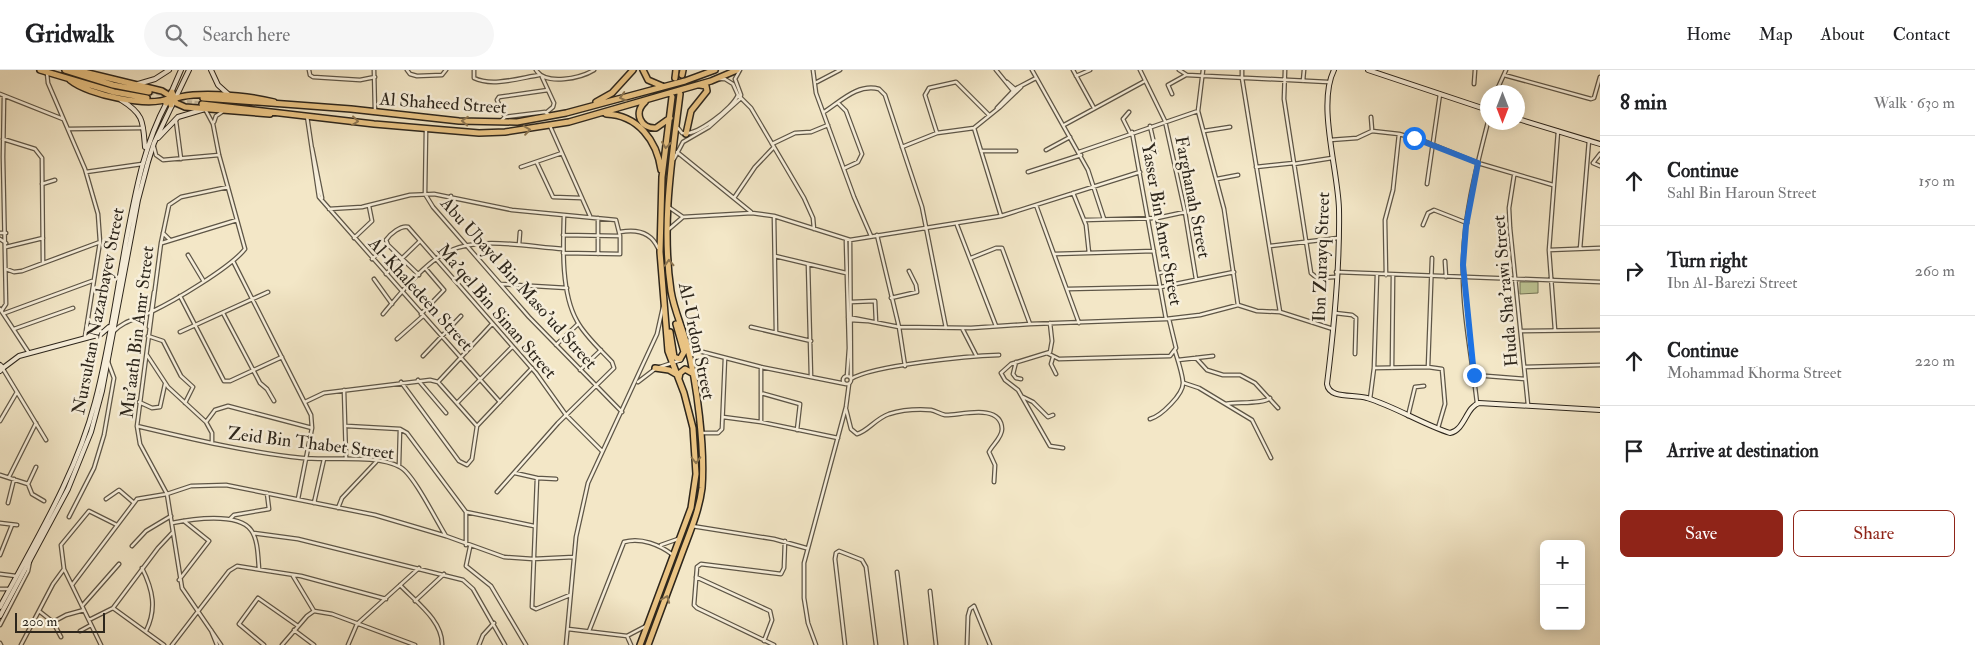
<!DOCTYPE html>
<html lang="en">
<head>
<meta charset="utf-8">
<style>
  body { margin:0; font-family:"IM FELL Double Pica",serif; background:#f6f6f6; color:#202124 }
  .controls { position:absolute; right:15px; bottom:15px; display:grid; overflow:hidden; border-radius:8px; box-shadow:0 2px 12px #0003 }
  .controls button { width:45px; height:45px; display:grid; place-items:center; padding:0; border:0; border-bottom:1px solid #e0e0e0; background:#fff; color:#202124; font:25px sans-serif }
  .compass { position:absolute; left:1480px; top:15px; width:45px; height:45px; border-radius:50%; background:#fff; box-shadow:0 2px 12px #0003; rotate:180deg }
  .scale { position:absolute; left:15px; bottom:12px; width:90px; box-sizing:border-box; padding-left:5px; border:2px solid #2d261c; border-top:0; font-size:14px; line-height:18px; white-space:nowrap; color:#2d261c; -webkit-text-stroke:4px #f7efdb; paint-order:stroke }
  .stop { position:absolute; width:15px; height:15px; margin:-11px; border:4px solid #1a73e8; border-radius:50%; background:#fff }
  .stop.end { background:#1a73e8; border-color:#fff; box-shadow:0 1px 5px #0008 }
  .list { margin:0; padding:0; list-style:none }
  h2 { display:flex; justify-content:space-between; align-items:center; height:65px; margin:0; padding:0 20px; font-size:21px }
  h2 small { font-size:16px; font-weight:400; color:#757577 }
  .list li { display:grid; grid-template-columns:32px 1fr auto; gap:15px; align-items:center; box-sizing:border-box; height:90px; padding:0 20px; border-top:1px solid #e0e0e0 }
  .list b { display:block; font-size:19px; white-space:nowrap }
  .list p { margin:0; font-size:16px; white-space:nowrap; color:#757577 }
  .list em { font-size:16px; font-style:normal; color:#757577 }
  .actions { display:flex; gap:10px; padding:15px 20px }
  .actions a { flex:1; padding:11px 0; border:1px solid #8f2418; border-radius:8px; text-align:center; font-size:18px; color:#8f2418 }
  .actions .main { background:#8f2418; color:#fff }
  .icon { flex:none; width:28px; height:28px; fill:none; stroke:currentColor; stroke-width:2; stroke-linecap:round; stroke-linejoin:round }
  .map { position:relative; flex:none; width:1600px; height:575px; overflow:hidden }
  header { display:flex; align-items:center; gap:30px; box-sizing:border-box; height:70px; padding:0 25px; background:#fff; border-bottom:1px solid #e0e0e0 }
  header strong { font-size:24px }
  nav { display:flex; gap:28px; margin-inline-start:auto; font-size:18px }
  .search { width:350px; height:45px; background:#f6f6f6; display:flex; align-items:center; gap:12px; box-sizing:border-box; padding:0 18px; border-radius:28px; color:#757577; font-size:19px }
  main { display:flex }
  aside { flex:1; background:#fff }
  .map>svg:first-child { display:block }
</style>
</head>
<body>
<header>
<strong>Gridwalk</strong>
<div class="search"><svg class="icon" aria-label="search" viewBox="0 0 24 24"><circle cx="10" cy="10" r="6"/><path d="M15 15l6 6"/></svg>Search here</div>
<nav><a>Home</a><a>Map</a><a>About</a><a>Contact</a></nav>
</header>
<main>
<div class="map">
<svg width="1600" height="575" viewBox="0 0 1600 575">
  <rect width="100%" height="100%" fill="#f3e7c7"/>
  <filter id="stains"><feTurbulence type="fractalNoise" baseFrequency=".004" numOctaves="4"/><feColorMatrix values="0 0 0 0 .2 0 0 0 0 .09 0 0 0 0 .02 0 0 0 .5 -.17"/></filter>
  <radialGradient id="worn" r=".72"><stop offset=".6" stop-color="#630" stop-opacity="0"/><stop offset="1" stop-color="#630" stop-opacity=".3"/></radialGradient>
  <!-- green -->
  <path fill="#bdc594" stroke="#757658" d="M1520,212H1538V223L1520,224Z"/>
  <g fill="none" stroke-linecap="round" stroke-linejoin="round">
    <!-- highway-tunnel -->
    <path stroke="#cbc0a5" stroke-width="5" stroke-dasharray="5 2.5" stroke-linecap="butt" d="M149,22L167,24
      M172,31L202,34"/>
    <!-- street casing -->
    <g stroke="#5e5647" stroke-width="5">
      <path id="street" d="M309,0L310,5L313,7L360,10L375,7
        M374,0L375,42
        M407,0L410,4L417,6L442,5L446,0
        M474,0V8C492,17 520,8 539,5
        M536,0C546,16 581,8 594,0
        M813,0L816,23L854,127L871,166
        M996,0L1014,22
        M1032,0L1088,100L1104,149
        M1073,0L1094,38
        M1140,0L1165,51L1185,142L1196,209
        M1179,0L1187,5L1328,12
        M1203,0L1198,41L1224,139L1238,235
        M1242,0V8L1280,242
        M1285,0L1284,29L1311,203L1317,208L1335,207
        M47,3L48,13L85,99L98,144L100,172L85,267
        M1504,5L1591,29L1594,28L1600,7
        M1076,6L1090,0
        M542,7L554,33L553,37L547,42
        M719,9H725L733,14L738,25L751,38L804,128L813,148L814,159
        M1303,11L1304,0
        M817,12L840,0
        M1007,12L1016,20
        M1474,14L1475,0
        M1496,22L1506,0
        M0,24L63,49
        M1172,24L1168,15L1186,5
        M838,33L846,41L862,84L858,92L845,98
        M997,38L1015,19L1036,8
        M824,42C840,32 858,13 879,19L885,25L922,137L946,258
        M1129,42L1123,49L1130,63
        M307,46L319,127L500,332
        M505,47L497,30L499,27L548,20
        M1371,47L1372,60
        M176,51L181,89
        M214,52L216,46L222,42
        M500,52L505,47L545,42L549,45
        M1064,55L1145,11
        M550,56L590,146
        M1150,56L1156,82
        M678,58L682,63C696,67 733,38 738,25
        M974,58L1001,146
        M68,59L143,58
        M426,60L425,124L433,137L529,247L622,342
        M1204,61L1230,57
        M1132,62L1166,249
        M937,63L925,25L929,18L956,12L989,45
        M3,69L35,79L42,88L43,192
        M1330,70L1357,68L1372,61L1399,64L1424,71L1478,93L1553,115
        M772,74L795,63L811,62L828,55
        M154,77L156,85L163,90L219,85
        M902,77L937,63L974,58L1000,37L1021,17
        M312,78L322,128
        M1046,80L1070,67
        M981,81H1016
        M677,82L751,142
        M1079,82L1198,41
        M1600,84L1593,93L1600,96
        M674,89L683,72L709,57L740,29L741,25L735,9L740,0
        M537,93L553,127L581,128
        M1294,94L1332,88
        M521,97L562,83
        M1256,97L1294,93
        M86,102L142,94
        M1028,102L1081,85
        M1514,106L1509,138L1510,158L1528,335
        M1217,109L1238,105
        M42,114L55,110
        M1427,114L1440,24
        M1073,123L1086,155L1089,183
        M451,126L454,144
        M734,128L755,97L774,77
        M1036,135L1079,253
        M670,138L683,147L752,143L774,146L850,170L1001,146L1140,102
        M329,139L362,137L410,125L434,124L512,140L616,150L620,166V184L563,183
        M774,146L776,262
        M1084,150L1157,148L1185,142
        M957,155L996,256
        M1423,155L1428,143L1434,140L1467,153
        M669,159L683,147
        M620,162C636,159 651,162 658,178
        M0,163H6
        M163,163L170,170
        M563,165L620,166
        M877,165L899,257L905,296
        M354,168L372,151L369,136
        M0,169L6,173
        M850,170L851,308
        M846,171L849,278L847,306
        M162,173L237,150
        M388,175L386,170C390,164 401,155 408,157L536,303L566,345L602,381
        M388,175L419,205
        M519,175L520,162
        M1270,176L1338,168
        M6,177L43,168
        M1580,179L1589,70
        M1549,180L1600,178
        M598,184V148
        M1055,184L1154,181
        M188,185L203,210
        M775,186L846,203
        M971,188L996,178H1002L1030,254
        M372,189L388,175
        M233,191L311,345L312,358L298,429
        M1445,191L1446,207
        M808,194L811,307
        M6,199L14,202L22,201L100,172
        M1336,202L1600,212
        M1159,203L1173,200
        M386,204L420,171
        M1386,205L1385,150L1393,120L1399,64
        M374,209L392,234
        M501,214L567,218
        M1068,219L1161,217L1234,202
        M180,226L224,311H230L282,287
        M891,228L917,222L916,215L909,201
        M851,232L875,231L876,252
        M0,239L29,283
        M2,240L6,234L3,87L4,26
        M5,243L92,211
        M223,243L260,313L267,319L274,331
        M1335,243L1352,245L1356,248L1355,284
        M383,244C400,224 425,192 449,181C481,166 529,177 563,179
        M421,244L444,220L426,199
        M848,247L899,257L971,258L1030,254L1166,249L1200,245L1238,235L1257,241L1280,242L1333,259
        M850,250L867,251
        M1050,253L1052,271L1050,282L1011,294L1001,303L1005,310L1018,320L1050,376L1063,378
        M149,257L154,222
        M751,257L811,271
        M962,258L976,285
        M14,259L73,238
        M1555,260L1549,180L1558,61
        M1522,261L1600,260
        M113,262C123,251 137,249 151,242C174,231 230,198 245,179L219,85L213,54L205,39
        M180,262L268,222
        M148,266L163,271L181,306L193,317L185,333
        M397,269L423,246
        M556,275L578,254
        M688,275L699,281L761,297L846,314
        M1047,283L1059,289L1170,286L1176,278L1169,249
        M147,285L168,317L206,352L215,340L228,336L312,358
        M423,286L461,246
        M1053,287L1051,294L1056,304
        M1196,288L1207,300L1223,305H1240L1255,313L1278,338
        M1178,290L1213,286
        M1016,292L1013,304L1016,308L1021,309
        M660,297L681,290
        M1428,297L1432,188
        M1524,297L1600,295
        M1374,298L1428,297L1442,299L1445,334L1438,358
        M1392,298L1393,205
        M3,299L46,370
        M580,300L601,280
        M1474,305L1525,309
        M843 310a4 4 0 1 1 8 0a4 4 0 1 1-8 0Z
        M851,309C873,295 970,286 999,285
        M418,310L446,343
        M401,312L459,391L467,395L472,389L477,356L532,298
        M438,312L492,254
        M638,312L655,299
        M1184,313L1199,318L1252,350L1271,388
        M344,320L346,388
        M761,323L800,334L797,360
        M1023,327L1033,332L1048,347L1053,345
        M1370,329L1374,298L1377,204
        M139,332L152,338L160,337L165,314
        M305,332L324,323L430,310L438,312L477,356
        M457,333L512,277
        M1477,333C1472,288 1462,241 1463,196C1463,148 1476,99 1488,52
        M1226,334C1237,332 1264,334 1270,328
        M846,339L851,359L857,364C868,361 875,349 889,344C902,340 917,339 931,340C936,341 940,344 945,345C958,346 1001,332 1002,359C1002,368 992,375 989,382L995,395L994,412
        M1408,346L1415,317L1424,316
        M723,347L761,352L838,368
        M1150,349C1161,346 1184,324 1183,312C1182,302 1178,291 1175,281
        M0,351L17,322
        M206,352L212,363V373
        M761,352V297
        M137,356C192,369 246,382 302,388C328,391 377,384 400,397C413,403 437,452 446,466
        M347,356L400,359L407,363L466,442V475
        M702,363H718L722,359L725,288
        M399,395L400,359
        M515,403L537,408L532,537L536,539L570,525
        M0,405L28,414L36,397
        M9,407L36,353
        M537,408L556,409
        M28,414L32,424L44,431
        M497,422L558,353L614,298L612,292C601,280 585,266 577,251C561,223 563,176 564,145
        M106,429L119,420L133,432
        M8,433L14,409
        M314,433L324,389
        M338,438L342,428L376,392
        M466,442L534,456
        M69,447L94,398L104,365L114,308L108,292
        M230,449L234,445L269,439L267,423
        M0,453L17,455
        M172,453C191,449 238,442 251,460C258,469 258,487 259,499
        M692,456L774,469L806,478
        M253,463L298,469L463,510L473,519L505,575
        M661,475L678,469
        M132,476L146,461L171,446
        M470,477L466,496L491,516L526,575
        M0,485L12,455
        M142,498C153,520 157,539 146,561
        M897,502L906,575
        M0,504L16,506
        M293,506L314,541
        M696,507L770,541L772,550L764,571
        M179,510L209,471L184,451
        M72,515L137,429L167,424L191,416L226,415L375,445L446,466L504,487L533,489L574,487
        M400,515C416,532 443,551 442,575
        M0,519H10
        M930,521L936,575
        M415,531L444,504
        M82,536L119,494
        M113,538L164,575
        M39,541L53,552L61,567
        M314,541L332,544L415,575
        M89,550L113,538L158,478L173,462
        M53,552L66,545L84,540
        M0,555L28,501L30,491
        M568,559L627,566L646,556
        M211,560L217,575
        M294,560L314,575
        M80,561L91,555
        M589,561L624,472C641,467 660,475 673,485
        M627,566L631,575
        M0,573L1,575
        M21,575L53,514L64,499
        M101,575L64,499L61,475L89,441L117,455
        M172,575L229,501L237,496L301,506L386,529
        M221,575L182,518L167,424L140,374L137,356L161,173L169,135L181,127L228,117
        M264,575L239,554L258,528L298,556
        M282,575L307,546L314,541
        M348,575L357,554L419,498
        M479,575L483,565L494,553
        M566,575L576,467L588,413L657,264L663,237
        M774,575L697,538L694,535L697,497L701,494L781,504L784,498L785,471
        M816,575L808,553L804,528V493L846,337L849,314
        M845,575L835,489L836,483L839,481L862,490L866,497L876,575
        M967,575L968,546L970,539L974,536L990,575"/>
    </g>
    <!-- secondary casing -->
    <g stroke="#2d261c" stroke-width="6">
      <path id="secondary" d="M211,0L218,15L228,24
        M1334,0C1317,34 1338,100 1339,139C1340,196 1334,258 1327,314C1329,329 1353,324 1367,328C1396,337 1422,354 1450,363C1465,360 1466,337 1479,333L1600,340
        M1368,0L1488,40
        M138,14L155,9L169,0
        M171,23L181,0
        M121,30C144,44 143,52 145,77
        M1518,49L1600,74
        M158,68L178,47L205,39
        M0,295L3,298L0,301
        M3,298L19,286L101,264L109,257
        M0,537C35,471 76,405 95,332C110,276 117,218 128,161C137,115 145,73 167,32
        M0,546L68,419L91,362L102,321L138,130L148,92L154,73L189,0"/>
    </g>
    <!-- highway casing -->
    <g stroke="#2d261c" stroke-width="8">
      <path id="highway" d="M40,0L114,22L147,28
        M65,0L113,15L149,22
        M76,0L162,21L170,26L171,35
        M643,0L648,10L662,16
        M682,5L683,0
        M675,8L676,0
        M70,10C88,25 149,38 170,28
        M172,22L176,33L185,37L270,44
        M203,28L351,39L459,51L517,52L566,43L685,11L715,0
        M596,32L612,23L633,0
        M645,32C633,43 641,59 656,58L670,48
        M166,33C184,18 251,26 274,32
        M202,34L374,54L479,63L505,62L569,52L711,11L737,0
        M606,44C638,45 657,71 661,100
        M686,64L691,41L707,21L706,16L700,15
        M670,262L674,287L680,289L684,282L676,254
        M655,298L669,300L676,304
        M679,308L680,303L685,299L692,303
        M640,575L691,438L696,404L693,358L684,323L668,281L660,182L662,107L672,27
        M648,575C659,545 670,516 681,486C689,464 699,442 702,418C705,378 697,313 687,275C682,256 674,240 671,221C661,155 672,89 680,24"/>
    </g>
    <!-- street -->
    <use href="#street" stroke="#f7efdb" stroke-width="2.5"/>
    <!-- secondary -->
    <use href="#secondary" stroke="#f7efdb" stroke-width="4"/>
    <!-- highway -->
    <use href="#highway" stroke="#eac484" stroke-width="5"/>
  </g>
  <!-- one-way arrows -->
  <defs><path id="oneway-chevron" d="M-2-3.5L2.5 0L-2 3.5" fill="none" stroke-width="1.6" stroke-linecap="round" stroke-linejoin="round" transform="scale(1.25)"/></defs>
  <g stroke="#8c7550">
    <use href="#oneway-chevron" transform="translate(623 27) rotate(165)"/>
    <use href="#oneway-chevron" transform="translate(355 51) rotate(7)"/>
    <use href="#oneway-chevron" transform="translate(465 51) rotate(-176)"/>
    <use href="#oneway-chevron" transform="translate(527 60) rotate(-8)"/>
    <use href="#oneway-chevron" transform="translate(666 75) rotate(97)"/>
    <use href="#oneway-chevron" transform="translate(669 193) rotate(-93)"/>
    <use href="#oneway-chevron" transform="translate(696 390) rotate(89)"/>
    <use href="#oneway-chevron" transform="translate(666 529) rotate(-69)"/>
  </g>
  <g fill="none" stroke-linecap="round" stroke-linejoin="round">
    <!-- route -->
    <path stroke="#1a73e8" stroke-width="6" d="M1414,68L1478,93L1466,156L1463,195L1474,305"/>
  </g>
  <g text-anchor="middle" stroke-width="5" stroke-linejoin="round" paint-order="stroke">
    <!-- street labels -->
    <g font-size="18" fill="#2d261c" stroke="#f7efdb">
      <text transform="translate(443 33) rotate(4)" y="6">Al Shaheed Street</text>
      <text transform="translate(1193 127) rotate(79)" y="6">Farghanah Street</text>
      <text transform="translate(1162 154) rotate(80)" y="6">Yasser Bin Amer Street</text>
      <text transform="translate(1321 187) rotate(-88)" y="6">Ibn Zurayq Street</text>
      <text transform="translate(519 213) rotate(48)" y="6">Abu Ubayd Bin Maso'ud Street</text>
      <text transform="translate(1505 221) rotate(-95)" y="6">Huda Sha'rawi Street</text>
      <text transform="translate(421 224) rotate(48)" y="6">Al-Khaledeen Street</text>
      <text transform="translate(98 241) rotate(-79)" y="6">Nursultan Nazarbayev Street</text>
      <text transform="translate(497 241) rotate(49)" y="6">Ma’qel Bin Sinan Street</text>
      <text transform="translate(137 262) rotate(-83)" y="6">Mu'aath Bin Amr Street</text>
      <text transform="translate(697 271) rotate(78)" y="6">Al-Urdon Street</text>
      <text transform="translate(311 373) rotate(7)" y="6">Zeid Bin Thabet Street</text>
    </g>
  </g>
  <rect width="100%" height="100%" filter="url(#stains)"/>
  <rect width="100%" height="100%" fill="url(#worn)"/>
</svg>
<div class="controls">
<button>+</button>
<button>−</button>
</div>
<svg class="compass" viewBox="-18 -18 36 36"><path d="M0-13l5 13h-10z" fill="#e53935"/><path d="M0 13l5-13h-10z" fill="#757577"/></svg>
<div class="scale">200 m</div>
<div class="stop" style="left:1414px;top:68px"></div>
<div class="stop end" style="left:1474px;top:305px"></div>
</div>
<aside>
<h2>8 min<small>Walk · 630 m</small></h2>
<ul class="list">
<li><svg class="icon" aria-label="ahead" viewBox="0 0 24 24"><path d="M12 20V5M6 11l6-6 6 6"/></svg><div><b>Continue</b><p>Sahl Bin Haroun Street</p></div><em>150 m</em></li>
<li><svg class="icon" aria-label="right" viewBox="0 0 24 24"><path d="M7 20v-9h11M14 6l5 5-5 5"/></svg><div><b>Turn right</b><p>Ibn Al-Barezi Street</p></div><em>260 m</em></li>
<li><svg class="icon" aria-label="ahead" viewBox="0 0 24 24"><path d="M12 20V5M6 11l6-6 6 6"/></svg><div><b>Continue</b><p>Mohammad Khorma Street</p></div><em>220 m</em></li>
<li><svg class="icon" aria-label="arrive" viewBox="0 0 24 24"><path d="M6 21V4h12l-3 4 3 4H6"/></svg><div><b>Arrive at destination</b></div></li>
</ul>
<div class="actions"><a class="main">Save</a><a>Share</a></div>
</aside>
</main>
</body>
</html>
